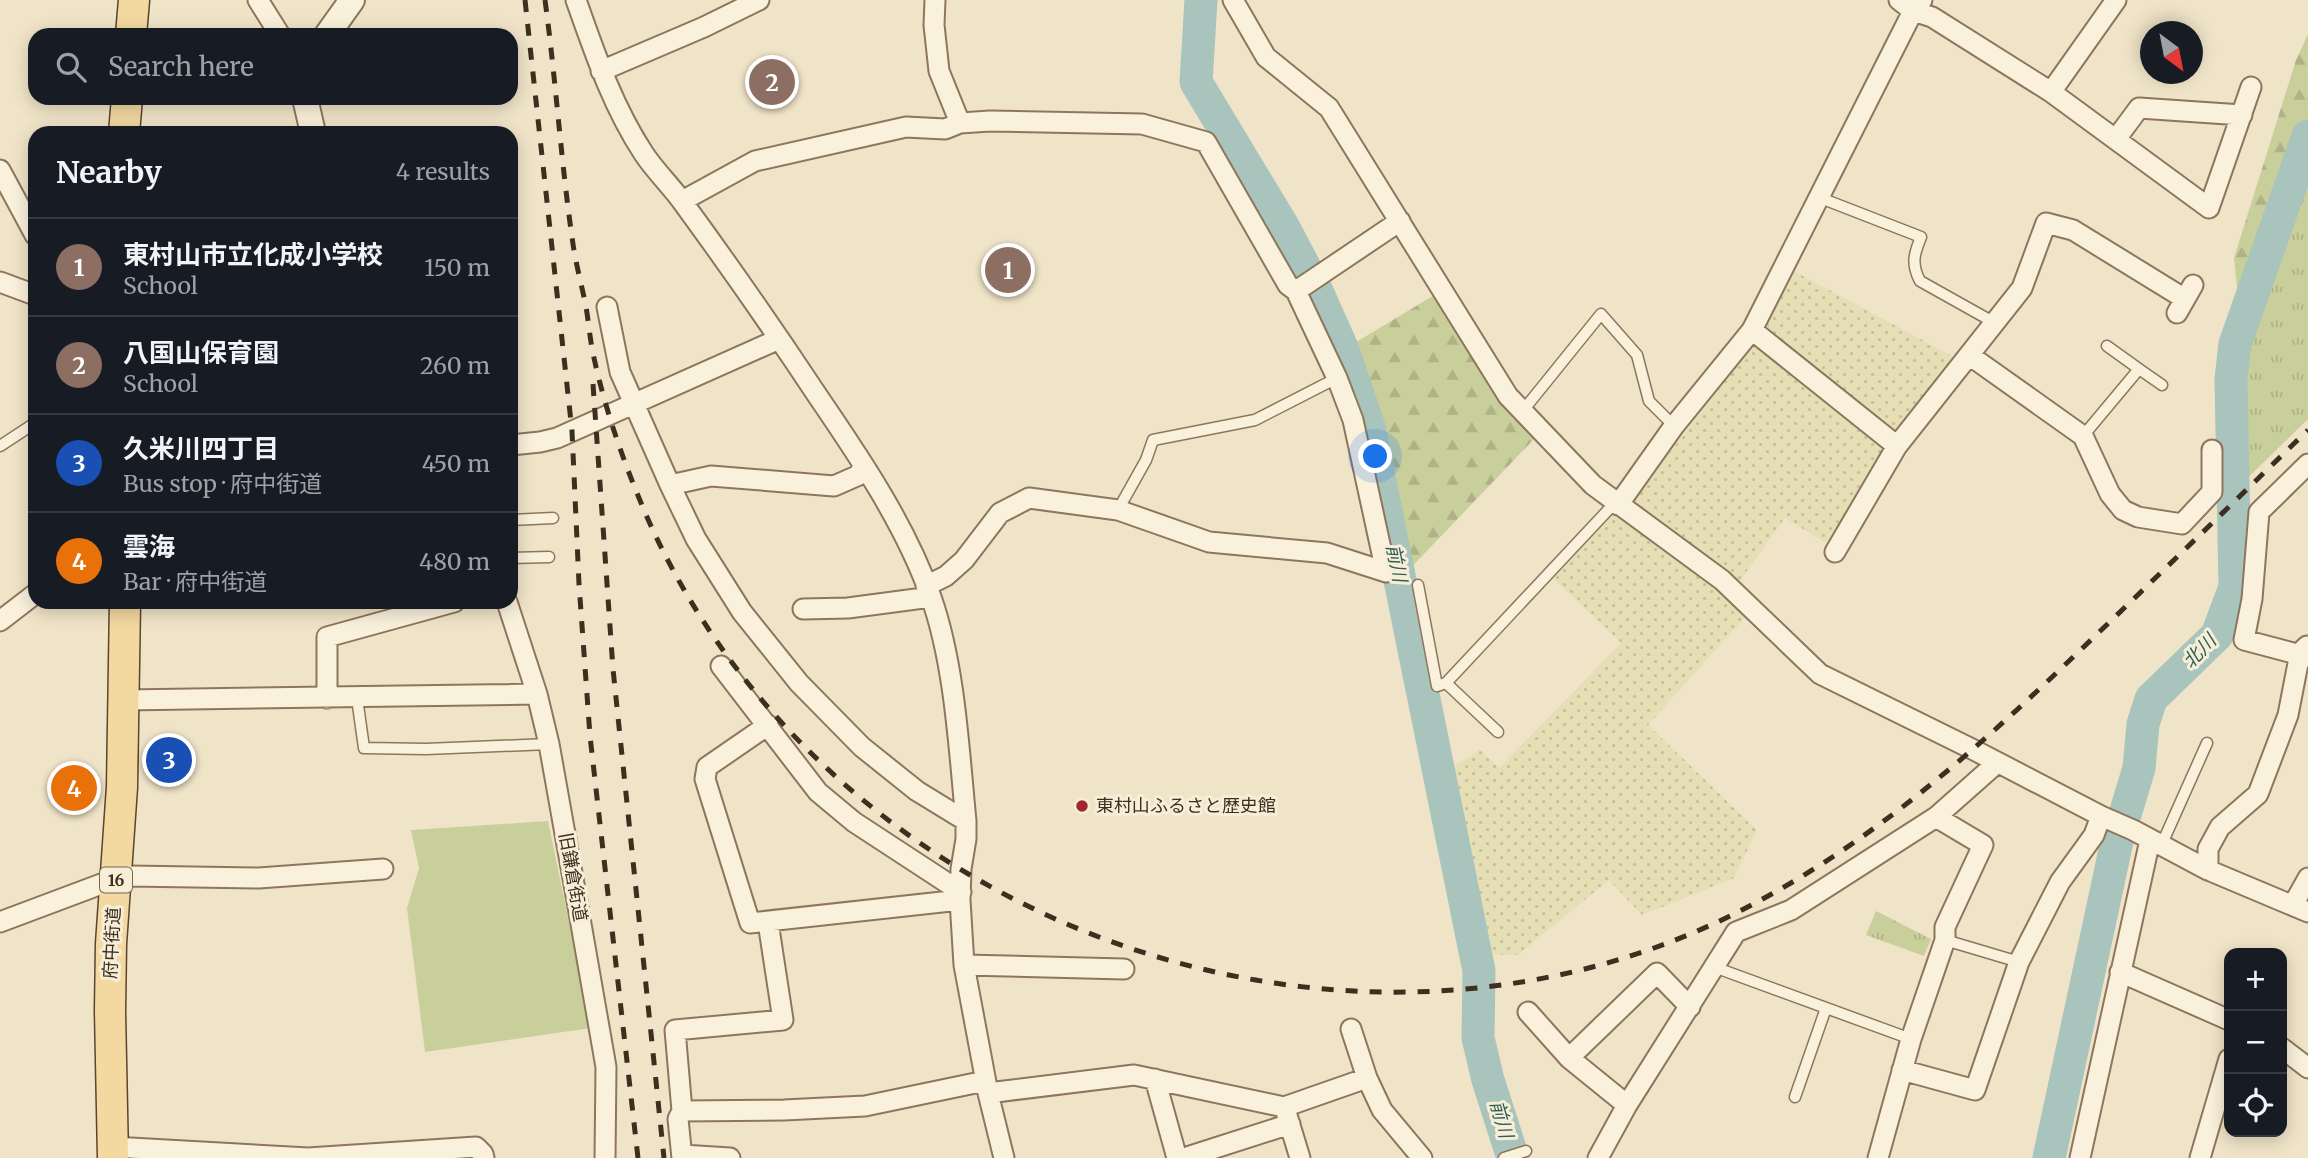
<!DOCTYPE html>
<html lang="en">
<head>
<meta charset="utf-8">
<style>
  body { margin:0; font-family:Merriweather,"Noto Sans JP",serif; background:#20242c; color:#f1f3f6 }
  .controls { position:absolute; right:21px; bottom:21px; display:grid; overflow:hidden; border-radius:14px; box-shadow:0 4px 18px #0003 }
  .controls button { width:63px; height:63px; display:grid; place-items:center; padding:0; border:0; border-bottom:2px solid #363941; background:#171b24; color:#f1f3f6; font:35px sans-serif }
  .compass { position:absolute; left:2140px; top:21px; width:63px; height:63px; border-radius:50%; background:#171b24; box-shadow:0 4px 18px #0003; rotate:148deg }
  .you { position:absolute; left:1376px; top:457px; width:24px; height:24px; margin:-18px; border:5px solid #fff; border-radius:50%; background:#1a73e8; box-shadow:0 0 0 10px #1a73e833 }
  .badge { display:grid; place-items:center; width:46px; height:46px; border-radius:50%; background:#cc999b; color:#fff; font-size:23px; font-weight:700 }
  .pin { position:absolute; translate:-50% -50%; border:4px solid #fff; box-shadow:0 2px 7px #0006 }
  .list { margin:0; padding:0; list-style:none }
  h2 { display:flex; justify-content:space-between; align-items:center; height:91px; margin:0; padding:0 28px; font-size:30px }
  h2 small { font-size:23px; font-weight:400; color:#9ea1a6 }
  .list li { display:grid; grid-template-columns:46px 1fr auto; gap:21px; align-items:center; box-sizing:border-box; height:98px; padding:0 28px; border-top:2px solid #363941 }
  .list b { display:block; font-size:26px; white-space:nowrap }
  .list p { margin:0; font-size:23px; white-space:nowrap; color:#9ea1a6 }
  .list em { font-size:23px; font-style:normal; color:#9ea1a6 }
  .icon { flex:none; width:38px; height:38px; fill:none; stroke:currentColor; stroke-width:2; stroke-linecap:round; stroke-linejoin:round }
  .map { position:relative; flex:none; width:2308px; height:1158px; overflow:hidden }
  .search { position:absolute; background:#171b24; box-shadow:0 4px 18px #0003; left:28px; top:28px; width:490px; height:77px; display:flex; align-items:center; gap:18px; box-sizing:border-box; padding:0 24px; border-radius:21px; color:#9ea1a6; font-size:26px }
  .panel { position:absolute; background:#171b24; box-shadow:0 4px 18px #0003; left:28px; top:126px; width:490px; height:483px; border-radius:21px }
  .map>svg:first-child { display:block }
</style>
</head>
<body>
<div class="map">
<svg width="2308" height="1158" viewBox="0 0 2308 1158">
  <defs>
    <pattern id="farmland-dots" width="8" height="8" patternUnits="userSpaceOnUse" patternTransform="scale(1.75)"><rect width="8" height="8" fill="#e6deb5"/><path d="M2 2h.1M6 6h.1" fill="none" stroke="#c6bf9b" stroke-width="1.8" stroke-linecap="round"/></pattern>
    <pattern id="forest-firs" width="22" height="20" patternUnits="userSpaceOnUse" patternTransform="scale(1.75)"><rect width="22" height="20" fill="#c9cf9b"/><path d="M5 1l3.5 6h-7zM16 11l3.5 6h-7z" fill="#aeb285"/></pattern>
    <pattern id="park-tufts" width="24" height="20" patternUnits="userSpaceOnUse" patternTransform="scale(1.75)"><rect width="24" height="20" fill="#c9cf9b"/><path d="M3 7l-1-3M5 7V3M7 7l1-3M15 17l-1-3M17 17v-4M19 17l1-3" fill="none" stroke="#aeb285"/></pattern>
  </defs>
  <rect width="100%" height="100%" fill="#f0e4c8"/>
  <!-- farmland -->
  <path fill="url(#farmland-dots)" d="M1792,270L1954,357L1898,431L1892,432L1769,334L1767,322Z
    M1761,344L1890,449L1834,548L1785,518L1739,582L1634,509L1632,501L1752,347Z
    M1612,513L1748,614L1648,725L1757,830L1734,878L1642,915L1609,880L1518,955H1490L1454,766L1480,750L1499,768L1621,643L1554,579Z"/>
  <!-- forest -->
  <path fill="url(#forest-firs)" d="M2308,34V419L2240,485L2243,346L2234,258L2296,60Z
    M1436,294L1535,438L1401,578L1369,427L1343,350Z"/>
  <!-- park -->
  <path fill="url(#park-tufts)" d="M2308,173V419L2240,485L2243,346Z
    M1876,911L1931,939L1924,956L1866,935Z"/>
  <!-- pitch -->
  <path fill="#c9cf9b" d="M548,821L591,1028L425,1052L407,908L419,868L411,830Z"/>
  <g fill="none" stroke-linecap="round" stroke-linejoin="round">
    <!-- river -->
    <path stroke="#a9c4bc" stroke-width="33" d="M1201,0L1196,82L1284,228L1315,287L1343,350L1369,427L1479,971L1478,1038L1488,1080L1513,1158
      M2049,1158L2117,841L2139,768L2143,724L2151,699L2217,635L2235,587L2231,379L2235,344L2308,136"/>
    <!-- service casing -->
    <g stroke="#8d765c" stroke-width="13">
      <path id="service" d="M1818,197L1921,237C1914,254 1911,264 1920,281L1995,323
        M2107,346L2139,369
        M1521,413L1601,314L1637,355L1649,401L1674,426
        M2083,436L2139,369L2162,385
        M0,446L35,423
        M1118,510L1146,460L1153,440L1255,420L1337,378
        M511,520L553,518
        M511,558L549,557
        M1418,585L1437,686L1446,683
        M357,698L364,748L426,749L549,744
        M1498,732L1446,683L1609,509L1618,505
        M2161,846L2207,743
        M1945,940L2019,962
        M1714,967L1911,1039
        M1795,1097L1826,1008
        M1504,1158L1526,1151"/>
    </g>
    <!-- minor casing -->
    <g stroke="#8d765c" stroke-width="23">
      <path id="minor" d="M258,0L280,35
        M576,0C595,54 613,107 644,154C656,172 672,187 684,204C730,267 774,330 817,395C860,458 905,524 931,597C955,665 959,750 966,821V839L961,869L960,900L964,965L988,1093L1004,1158
        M935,0L934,25L939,71L960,123
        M1233,0L1266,57L1329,108L1508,396L1593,485L1722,580L1820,674L1974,750L2101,816L2133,830L2208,870L2308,912
        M1899,0L1913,11L1932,17L2051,92L2116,0
        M601,71L704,27L759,0
        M2051,92L2209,208L2251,87
        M2116,139L2139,108L2242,115
        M0,170L35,235
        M682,201L755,161L906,127L945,129L960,123L990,121L1142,124L1206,142L1288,285L1296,291L1337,378L1353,420L1386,572L1327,553L1209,542L1118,510L1029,498L1000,513L964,560L946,576L926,586
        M0,282L35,295
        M1296,291L1400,221
        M607,307L620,372L670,485L696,539L742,612L799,683L862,747L917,791L966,821
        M2177,313L2193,285
        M1752,330L1897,446L2022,288L2046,223L2073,230L2185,299
        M1969,355L2083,436L2110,494L2123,510L2138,517L2182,524L2212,492V450
        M511,445L540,442L557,438L779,339
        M2308,464L2259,512L2252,599L2244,640L2308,657
        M670,485L711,476L834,486L859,475L863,465
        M1618,505L1674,426L1752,330L1913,11L1922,0
        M1835,552L1897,446
        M507,602L537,694L549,744L577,901L606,1067L605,1158
        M803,609L848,608L931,597
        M0,621L35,594
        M721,666L818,792L854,822L961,892
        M327,698V637L454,602
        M125,700L537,694
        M768,725L707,767L705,779L750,923L960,900
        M2208,870V849L2220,827L2258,794L2288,715L2300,653L2307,646
        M2293,905L2308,878
        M0,922L104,883L130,876L259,878L383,869
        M964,965L1124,969
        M2120,972L2229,1020
        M1528,1012L1569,1058L1627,1105
        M1351,1029L1367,1078
        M2282,1048L2308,1068
        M1569,1058L1657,973L1690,1007
        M1902,1070L1975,1090L2019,962L2060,882L2094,835L2101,816
        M1155,1079L1177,1158
        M988,1093L1134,1075L1284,1107L1367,1078L1382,1110L1422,1158
        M682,1111L784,1110L865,1106L985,1081
        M1286,1112L1300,1158
        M113,1147L308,1158L476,1147L483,1154L484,1158
        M682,1155L730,1158
        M682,1158L678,1119L682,1111L675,1030L783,1020L768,922
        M1184,1158L1290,1124
        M1598,1158L1627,1105L1736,932L1791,910L1936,817L1997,763
        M1878,1158L1911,1039L1945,940V927L1983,845L1936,817
        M2080,1158L2150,840
        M2200,1158L2229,1059"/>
    </g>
    <!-- tertiary casing -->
    <g stroke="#8d765c" stroke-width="28">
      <path id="tertiary" d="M327,35L352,0
        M305,98L313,133"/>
    </g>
    <!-- primary casing -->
    <g stroke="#5b4430" stroke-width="33">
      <path id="primary" d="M131,35L134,0
        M124,133L127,98
        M113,1158L110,1011L111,944L122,787L125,602"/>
    </g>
    <!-- service -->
    <use href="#service" stroke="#faf1dc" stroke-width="10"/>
    <!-- minor -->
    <use href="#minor" stroke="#faf1dc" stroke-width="19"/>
    <!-- tertiary -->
    <use href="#tertiary" stroke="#faf1dc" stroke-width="24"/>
    <!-- primary -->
    <use href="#primary" stroke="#f3d9a0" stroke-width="30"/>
    <!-- rail -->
    <path stroke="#3d2e20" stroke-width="5" stroke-dasharray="12 12" stroke-linecap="butt" d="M525,0L572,431L579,584L590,736L638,1158
      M545,0C556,81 561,163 573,244C576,265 582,286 586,307C589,324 590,341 594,358C606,413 625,466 647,517C826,922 1341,1112 1738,912C1876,842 1984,743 2094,637C2166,568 2237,499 2308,430
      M593,384L613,669L664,1158"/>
  </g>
  <!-- markers -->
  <circle fill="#9e2a2b" stroke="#f7eed8" stroke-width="2.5" cx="1082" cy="806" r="7"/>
  <g text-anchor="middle" stroke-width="6" stroke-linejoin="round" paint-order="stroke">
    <!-- shield labels -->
    <rect fill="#f7eed8" stroke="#756857" stroke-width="2" x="100" y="867.5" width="32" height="25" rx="5"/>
    <g font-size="16" font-weight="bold" fill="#3d2e20">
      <text x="116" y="886">16</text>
    </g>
    <!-- poi labels -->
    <g font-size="18" fill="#3d2e20" stroke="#f7eed8" text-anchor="start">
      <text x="1096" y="812">東村山ふるさと歴史館</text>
    </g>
    <!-- street labels -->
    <g font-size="18" fill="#3d2e20" stroke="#f7eed8">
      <text transform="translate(573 877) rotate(80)" y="6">旧鎌倉街道</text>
      <text transform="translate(112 943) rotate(-87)" y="6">府中街道</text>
    </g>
    <!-- water labels -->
    <g font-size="19" font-style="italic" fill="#2f5d5a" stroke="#f7eed8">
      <text transform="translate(1397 563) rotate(79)" y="7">前川</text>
      <text transform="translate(2199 651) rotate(-46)" y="7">北川</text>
      <text transform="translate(1502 1119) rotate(74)" y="7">前川</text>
    </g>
  </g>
</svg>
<div class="controls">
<button>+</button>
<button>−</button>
<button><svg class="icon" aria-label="locate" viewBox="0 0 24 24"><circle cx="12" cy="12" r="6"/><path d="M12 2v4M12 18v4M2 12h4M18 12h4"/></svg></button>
</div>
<svg class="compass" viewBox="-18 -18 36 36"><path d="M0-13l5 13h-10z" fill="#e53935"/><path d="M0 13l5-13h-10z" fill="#9ea1a6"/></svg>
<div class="you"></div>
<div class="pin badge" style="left:1008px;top:270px;background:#8d6e63">1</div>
<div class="pin badge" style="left:772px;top:82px;background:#8d6e63">2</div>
<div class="pin badge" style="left:169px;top:760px;background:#1a4fb4">3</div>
<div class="pin badge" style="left:74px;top:788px;background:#e8710a">4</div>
<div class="search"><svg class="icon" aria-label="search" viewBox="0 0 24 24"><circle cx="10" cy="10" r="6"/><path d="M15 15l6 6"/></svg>Search here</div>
<section class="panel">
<h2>Nearby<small>4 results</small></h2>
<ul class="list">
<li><span class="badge" style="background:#8d6e63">1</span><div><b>東村山市立化成小学校</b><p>School</p></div><em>150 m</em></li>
<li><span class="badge" style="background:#8d6e63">2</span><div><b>八国山保育園</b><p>School</p></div><em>260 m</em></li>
<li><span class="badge" style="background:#1a4fb4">3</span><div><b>久米川四丁目</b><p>Bus stop · 府中街道</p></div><em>450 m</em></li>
<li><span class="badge" style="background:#e8710a">4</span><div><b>雲海</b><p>Bar · 府中街道</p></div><em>480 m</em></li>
</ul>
</section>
</div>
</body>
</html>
